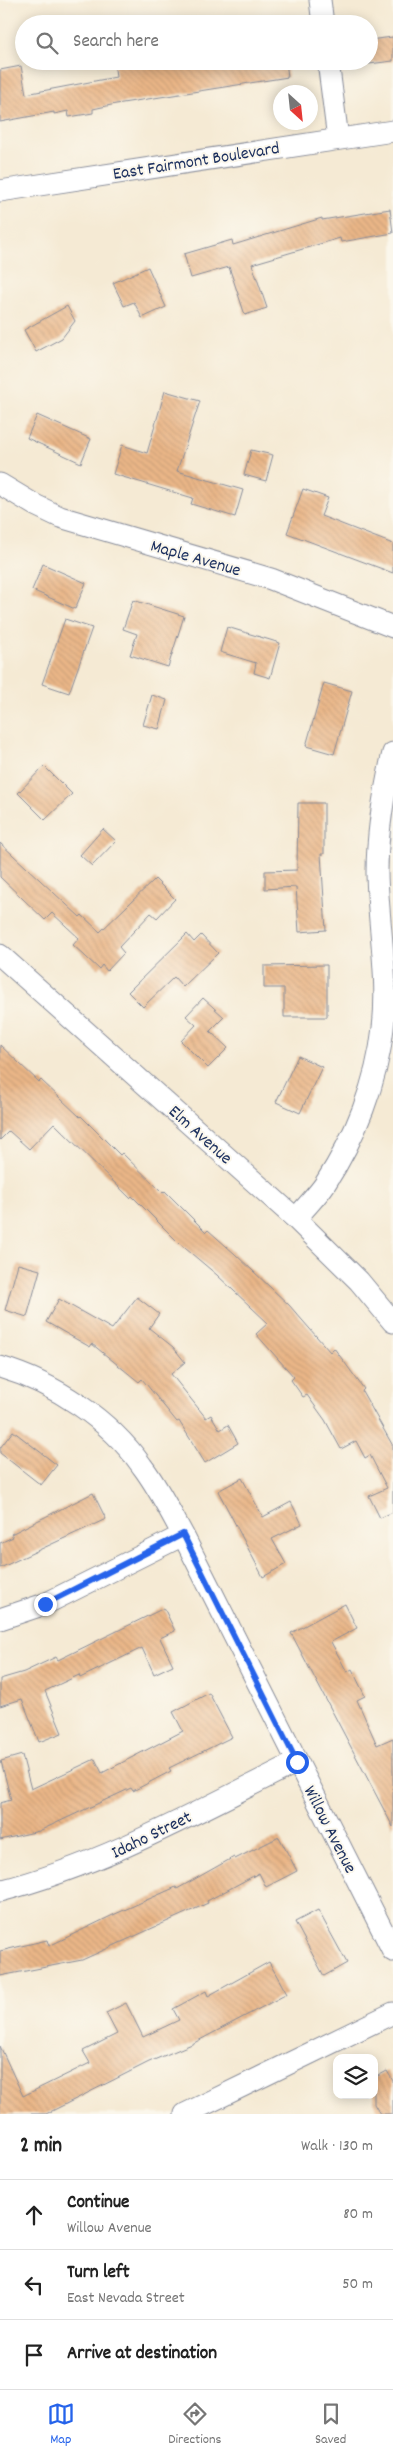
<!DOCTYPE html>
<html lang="en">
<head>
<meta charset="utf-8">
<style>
  body { margin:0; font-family:Dekko,sans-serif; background:#f2f2f2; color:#222 }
  .controls { position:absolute; right:15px; bottom:15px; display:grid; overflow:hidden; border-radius:10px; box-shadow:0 2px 12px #0003 }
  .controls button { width:45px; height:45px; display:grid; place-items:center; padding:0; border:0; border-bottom:1px solid #e0e0e0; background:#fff; color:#222; font:25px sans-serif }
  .compass { position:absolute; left:273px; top:85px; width:45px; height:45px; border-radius:50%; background:#fff; box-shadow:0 2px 12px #0003; rotate:153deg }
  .stop { position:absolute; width:15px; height:15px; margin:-11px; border:4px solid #2563eb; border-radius:50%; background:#fff }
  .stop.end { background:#2563eb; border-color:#fff; box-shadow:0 1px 5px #0008 }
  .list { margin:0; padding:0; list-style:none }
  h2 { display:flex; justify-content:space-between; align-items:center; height:65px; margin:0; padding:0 20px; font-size:21px }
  h2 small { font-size:16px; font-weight:400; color:#767676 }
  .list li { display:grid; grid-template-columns:32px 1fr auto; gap:15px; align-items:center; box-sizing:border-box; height:70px; padding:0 20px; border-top:1px solid #e0e0e0 }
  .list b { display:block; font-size:19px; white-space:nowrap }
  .list p { margin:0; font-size:16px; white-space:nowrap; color:#767676 }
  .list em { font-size:16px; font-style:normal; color:#767676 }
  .icon { flex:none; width:28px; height:28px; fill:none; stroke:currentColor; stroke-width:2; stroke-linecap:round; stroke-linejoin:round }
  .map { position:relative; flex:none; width:393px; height:2114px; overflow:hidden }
  .search { position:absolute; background:#fff; box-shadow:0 2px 12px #0003; left:15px; right:15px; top:15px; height:55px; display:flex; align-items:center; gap:12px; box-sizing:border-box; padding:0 18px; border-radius:28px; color:#767676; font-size:19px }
  .sheet { height:275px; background:#fff }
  nav { display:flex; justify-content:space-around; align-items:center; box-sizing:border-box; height:70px; border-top:1px solid #e0e0e0; background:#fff; font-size:14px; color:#767676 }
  nav a { display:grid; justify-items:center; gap:2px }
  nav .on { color:#2563eb }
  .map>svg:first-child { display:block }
</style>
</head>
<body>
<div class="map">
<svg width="393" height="2114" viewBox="0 0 393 2114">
  <defs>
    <pattern id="building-back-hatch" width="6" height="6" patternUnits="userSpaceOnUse" patternTransform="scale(1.25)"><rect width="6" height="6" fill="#eab687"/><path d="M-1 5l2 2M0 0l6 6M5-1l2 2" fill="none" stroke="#c89d77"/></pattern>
  </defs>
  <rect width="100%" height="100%" fill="#fbf7ec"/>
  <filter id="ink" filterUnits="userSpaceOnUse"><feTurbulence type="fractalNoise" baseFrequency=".02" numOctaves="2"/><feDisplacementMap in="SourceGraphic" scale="10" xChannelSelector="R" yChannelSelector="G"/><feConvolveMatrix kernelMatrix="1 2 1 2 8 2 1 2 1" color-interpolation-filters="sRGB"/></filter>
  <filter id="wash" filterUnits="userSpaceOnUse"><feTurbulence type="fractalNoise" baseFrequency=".0096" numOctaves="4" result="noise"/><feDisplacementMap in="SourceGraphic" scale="20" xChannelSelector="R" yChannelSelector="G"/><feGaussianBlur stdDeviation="1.12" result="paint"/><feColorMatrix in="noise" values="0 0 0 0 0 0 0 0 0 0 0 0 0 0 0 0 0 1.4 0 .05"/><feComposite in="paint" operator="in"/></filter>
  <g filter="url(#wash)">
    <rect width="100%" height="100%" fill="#f5ead4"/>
    <g id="blocks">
      <!-- building -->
      <path fill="url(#building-back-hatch)" d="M393,37V61L369,64V40Z
        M114,61H286L288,77L116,104L93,109V113L69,117L68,111L54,114V112L0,122V70L21,66L26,94L116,77Z
        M390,209L393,233L341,242L340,238L252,264L267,308L245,315L229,267L191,278L184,254L232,240L233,245L322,218V220Z
        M148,267L166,307L142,318L134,302L124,306L113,283Z
        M67,306L75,321L62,338L36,352L24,330Z
        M165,391L200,401L177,471L243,490L235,517L191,504L193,498L113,474L122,445L147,453Z
        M37,415L91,439L81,463L27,438Z
        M251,450L273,455L266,481L244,475Z
        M303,489L328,498L321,516L393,544V573L287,533Z
        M43,564L86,583L75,609L32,590Z
        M133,600L184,616L168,667L130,655L137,634L123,629Z
        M65,619L92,628L69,693L42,684Z
        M227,627L280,643L270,678L254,673L256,663L220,652Z
        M324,683L352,691L334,754L306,746Z
        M152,695L167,700L159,729L143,725Z
        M44,766L72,794L45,820L18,793Z
        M298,803H324V854H321L326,930L299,932L296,887L265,889V871L297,870Z
        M103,829L116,841L92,866L80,855Z
        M0,843L80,917L82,915L100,932L155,879L175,899L157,918L151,913L119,947L124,953L107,971L102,965L99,969L73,945L79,938L52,913L45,920L0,877Z
        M187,934L194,942L201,935L218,953L183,987L174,977L143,1007L128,992Z
        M327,965V1017H284V988H264V966Z
        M203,998L224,1017L210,1031L228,1048L208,1068L181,1041L196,1025L186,1016Z
        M0,1045L39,1082L41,1080L80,1117L81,1116L120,1155L122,1153L163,1193L165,1191L206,1232L208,1230L235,1254L289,1305L330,1352L334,1348L364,1389L362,1391L393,1446V1512L380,1518L369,1496L387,1488L370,1455L365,1458L356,1441L341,1449L325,1420L307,1395L303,1397L291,1380L294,1377L256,1334L268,1323L217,1275L179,1243L132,1196L130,1198L54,1123L29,1149L9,1131L0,1140Z
        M298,1056L322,1067L300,1113L276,1102Z
        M18,1264L40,1270L27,1317L5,1310Z
        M137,1297L159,1314L149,1328L173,1347L185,1362L171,1374L206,1418L211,1415L220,1430L228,1425L238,1443L205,1463L179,1421L177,1422L142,1379L139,1382L92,1344L90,1347L46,1322L59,1299L112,1329Z
        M13,1431L57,1465L41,1485L0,1453V1448Z
        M242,1478L263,1517L291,1502L302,1524L272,1539L286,1564L263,1577L218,1491Z
        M93,1493L106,1519L0,1568V1543L13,1537L11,1534Z
        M345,1604L357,1628L331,1642L347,1672L352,1669L365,1696L357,1700L377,1745L393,1738V1827L291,1633Z
        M164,1608L175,1631L160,1638L173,1665L154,1674L142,1648L80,1678L79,1675L45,1691L62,1733L39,1742L22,1699L0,1706V1679L24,1672L56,1657L58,1660Z
        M209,1693L232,1737L169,1768L171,1771L133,1791L131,1788L39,1831L0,1840V1803L11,1800L1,1761L22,1755L31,1789L95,1759L102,1773L183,1731L173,1712Z
        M279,1837L297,1871L266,1887L259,1873L207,1901L208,1903L82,1960L0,1976V1951L47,1940L49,1946L113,1915L176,1887L177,1889L234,1857L235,1859Z
        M318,1910L347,1963L324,1976L295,1922Z
        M269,1962L287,1994L192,2044L149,2062L46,2114H0V2046L23,2096L90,2063L83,2051L117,2034L106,2013L126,2003L143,2037L179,2020L173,2009L206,1991L208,1996Z
        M387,2071L393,2081V2114H380L374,2104V2078Z"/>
    </g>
  </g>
  <g filter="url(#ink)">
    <use href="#blocks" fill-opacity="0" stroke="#888c99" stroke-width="1"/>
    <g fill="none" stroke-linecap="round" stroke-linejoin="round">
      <!-- minor casing -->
      <g stroke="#888c99" stroke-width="23">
        <path id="minor" d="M320,0L323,24
          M328,61L338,139
          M0,191L393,131
          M0,484L35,505L60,517L271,579L393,627
          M0,955L296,1219L359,1281L393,1322
          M296,1219C305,1207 317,1196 325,1184C355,1138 377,1083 383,1028C389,977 378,924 377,873C377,833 384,791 393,753
          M0,1367C54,1383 109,1419 142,1466C158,1487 170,1511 183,1535L393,1951
          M0,1619L45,1604L183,1535
          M0,1891C105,1864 200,1810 297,1762
          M185,2114L393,2013"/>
      </g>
      <!-- minor -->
      <use href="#minor" stroke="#fff" stroke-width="21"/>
    </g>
  </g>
  <g fill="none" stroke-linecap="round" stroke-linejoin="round" filter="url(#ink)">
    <!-- route -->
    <path stroke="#2563eb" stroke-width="6" d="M45,1604L183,1534L297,1762"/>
  </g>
  <g text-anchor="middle" stroke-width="4" stroke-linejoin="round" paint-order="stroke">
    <!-- street labels -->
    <g font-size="18" fill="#1b2f5e" stroke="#fbf7ec">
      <text transform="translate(196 160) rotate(-9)" y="6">East Fairmont Boulevard</text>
      <text transform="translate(196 557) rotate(16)" y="6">Maple Avenue</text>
      <text transform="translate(201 1134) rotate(42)" y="6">Elm Avenue</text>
      <text transform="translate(331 1829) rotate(63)" y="6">Willow Avenue</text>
      <text transform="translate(151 1834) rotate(-26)" y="6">Idaho Street</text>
    </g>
  </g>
</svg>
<div class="controls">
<button><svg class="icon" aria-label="layers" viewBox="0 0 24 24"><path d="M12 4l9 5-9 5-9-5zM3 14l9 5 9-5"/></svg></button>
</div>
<svg class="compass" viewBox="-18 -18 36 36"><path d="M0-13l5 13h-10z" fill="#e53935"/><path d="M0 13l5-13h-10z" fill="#767676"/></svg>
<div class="stop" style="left:297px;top:1762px"></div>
<div class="stop end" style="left:45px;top:1604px"></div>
<div class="search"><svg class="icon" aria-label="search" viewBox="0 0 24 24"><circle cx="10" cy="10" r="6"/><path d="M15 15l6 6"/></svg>Search here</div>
</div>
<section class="sheet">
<h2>2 min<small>Walk · 130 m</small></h2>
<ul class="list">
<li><svg class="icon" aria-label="ahead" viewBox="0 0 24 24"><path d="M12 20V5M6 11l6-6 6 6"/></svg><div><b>Continue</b><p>Willow Avenue</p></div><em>80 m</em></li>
<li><svg class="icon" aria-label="left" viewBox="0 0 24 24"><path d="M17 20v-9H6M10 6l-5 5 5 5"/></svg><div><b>Turn left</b><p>East Nevada Street</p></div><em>50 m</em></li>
<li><svg class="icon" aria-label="arrive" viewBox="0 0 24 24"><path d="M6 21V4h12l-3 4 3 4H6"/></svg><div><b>Arrive at destination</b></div></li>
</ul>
</section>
<nav>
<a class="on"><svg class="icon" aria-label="map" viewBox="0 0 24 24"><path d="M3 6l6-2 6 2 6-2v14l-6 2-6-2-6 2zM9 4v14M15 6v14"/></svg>Map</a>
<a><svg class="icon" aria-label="directions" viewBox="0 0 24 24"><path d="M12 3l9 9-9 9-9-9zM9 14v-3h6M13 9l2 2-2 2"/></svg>Directions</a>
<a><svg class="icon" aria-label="saved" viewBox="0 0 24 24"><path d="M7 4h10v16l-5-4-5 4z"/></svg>Saved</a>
</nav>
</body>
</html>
